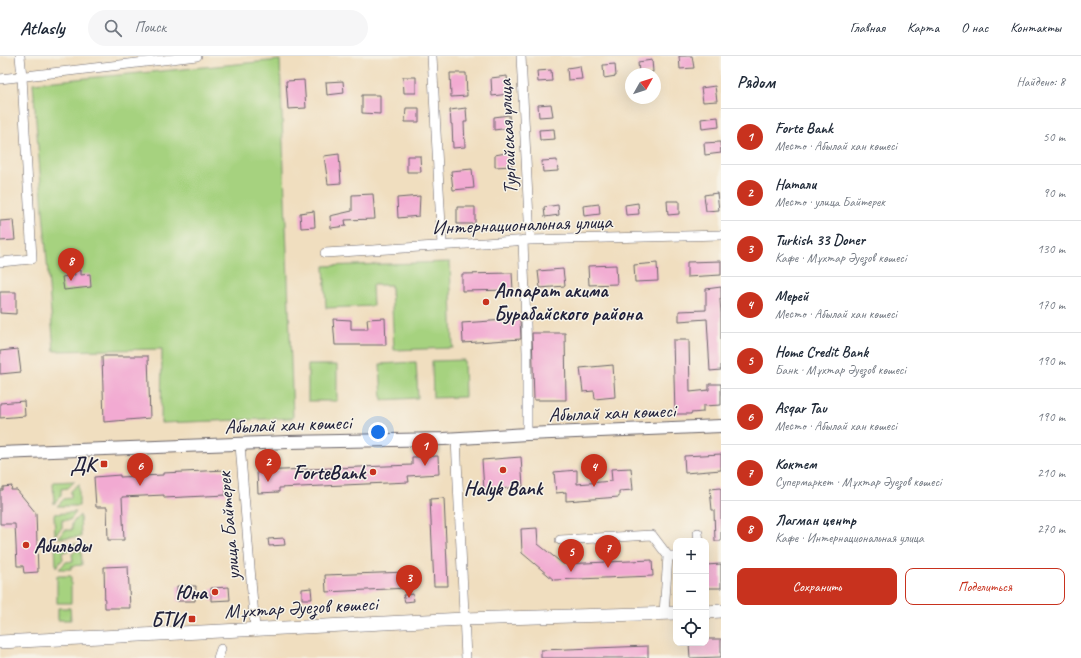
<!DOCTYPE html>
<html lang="ru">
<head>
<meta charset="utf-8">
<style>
  body { margin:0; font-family:Caveat,sans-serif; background:#f6f6f7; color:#1f2937 }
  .controls { position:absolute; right:12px; bottom:12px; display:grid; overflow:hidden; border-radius:8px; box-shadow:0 4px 16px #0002 }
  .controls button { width:36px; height:36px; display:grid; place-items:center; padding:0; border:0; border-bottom:1px solid #e0e1e3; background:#fff; color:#1f2937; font:20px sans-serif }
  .compass { position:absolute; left:625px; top:12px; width:36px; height:36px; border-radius:50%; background:#fff; box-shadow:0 4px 16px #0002; rotate:51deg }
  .you { position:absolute; left:378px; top:376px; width:14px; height:14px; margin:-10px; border:3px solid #fff; border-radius:50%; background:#1a73e8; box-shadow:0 0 0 6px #1a73e833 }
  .badge { display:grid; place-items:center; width:26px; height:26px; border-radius:50%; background:#c8321e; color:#fff; font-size:13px; font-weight:700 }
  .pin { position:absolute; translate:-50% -33px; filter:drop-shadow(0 1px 2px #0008) }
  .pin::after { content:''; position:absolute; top:21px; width:14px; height:12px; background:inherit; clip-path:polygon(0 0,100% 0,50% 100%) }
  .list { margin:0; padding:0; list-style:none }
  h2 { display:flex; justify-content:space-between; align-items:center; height:52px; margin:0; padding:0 16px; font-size:17px }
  h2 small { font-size:13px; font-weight:400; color:#747a83 }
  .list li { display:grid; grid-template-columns:26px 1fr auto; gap:12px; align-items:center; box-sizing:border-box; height:56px; padding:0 16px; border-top:1px solid #e0e1e3 }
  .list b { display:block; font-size:15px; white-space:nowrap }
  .list p { margin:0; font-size:13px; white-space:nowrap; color:#747a83 }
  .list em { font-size:13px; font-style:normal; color:#747a83 }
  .actions { display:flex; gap:8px; padding:12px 16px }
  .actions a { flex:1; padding:9px 0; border:1px solid #c8321e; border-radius:8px; text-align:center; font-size:14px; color:#c8321e }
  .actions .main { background:#c8321e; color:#fff }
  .icon { flex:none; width:22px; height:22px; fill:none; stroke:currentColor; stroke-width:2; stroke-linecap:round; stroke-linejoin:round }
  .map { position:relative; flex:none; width:721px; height:602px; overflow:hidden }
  header { display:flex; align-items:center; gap:24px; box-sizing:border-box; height:56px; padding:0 20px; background:#fff; border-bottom:1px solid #e0e1e3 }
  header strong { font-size:19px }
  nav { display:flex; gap:22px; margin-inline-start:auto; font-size:14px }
  .search { width:280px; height:36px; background:#f6f6f7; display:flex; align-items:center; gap:10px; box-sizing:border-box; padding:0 14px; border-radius:22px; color:#747a83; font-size:15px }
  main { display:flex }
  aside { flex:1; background:#fff }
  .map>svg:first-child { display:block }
</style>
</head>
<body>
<header>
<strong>Atlasly</strong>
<div class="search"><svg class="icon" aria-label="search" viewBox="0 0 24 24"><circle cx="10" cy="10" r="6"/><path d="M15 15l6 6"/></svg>Поиск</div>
<nav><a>Главная</a><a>Карта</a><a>О нас</a><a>Контакты</a></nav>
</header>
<main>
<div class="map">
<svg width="721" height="602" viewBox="0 0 721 602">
  <rect width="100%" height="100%" fill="#f7f3e8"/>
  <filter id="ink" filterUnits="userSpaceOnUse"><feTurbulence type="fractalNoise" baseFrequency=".025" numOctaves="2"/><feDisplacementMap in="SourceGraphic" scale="8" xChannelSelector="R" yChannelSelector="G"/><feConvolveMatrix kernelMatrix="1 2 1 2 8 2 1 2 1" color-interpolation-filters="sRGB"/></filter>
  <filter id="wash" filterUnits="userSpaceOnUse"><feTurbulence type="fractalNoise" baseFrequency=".012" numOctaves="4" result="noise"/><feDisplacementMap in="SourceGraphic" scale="16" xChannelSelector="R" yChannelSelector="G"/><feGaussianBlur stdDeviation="0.9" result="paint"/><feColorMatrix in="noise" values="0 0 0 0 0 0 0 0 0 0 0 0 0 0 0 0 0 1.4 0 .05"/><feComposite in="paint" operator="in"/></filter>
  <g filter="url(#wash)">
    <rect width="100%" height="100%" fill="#f0debf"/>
    <!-- green -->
    <path fill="#a6d27f" stroke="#647a5d" d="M280,4L293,362L161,367L162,293L54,295L33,27Z
      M450,206L453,292L394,294L391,229H372L373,250L326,252L324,210Z
      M464,304L465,341L433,342L432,305Z
      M416,306L418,342L382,344L380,308Z
      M337,309V345H308V309Z
      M75,425L68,432L61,433V440L54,448L53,426Z
      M79,428V450H57L64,443L71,442V435Z
      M76,456L70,464H62V472L55,479L54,458Z
      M80,459L81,481L58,482L65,474H72V467Z
      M77,488L70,495L62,496L63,503L56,511L55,489Z
      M81,491L82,509L71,510V513H59L66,506L73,505L72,498Z
      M57,520H71V547H57Z
      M58,552H70L71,564H58Z"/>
    <g id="blocks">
      <!-- building -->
      <path fill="#f2aad2" d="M679,0H692L694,12L680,13Z
        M652,4L653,16L639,18L638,6Z
        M615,8L616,20L604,22L603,9Z
        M580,10L582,23L568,24L567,12Z
        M551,14L552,25L538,26L537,15Z
        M450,17H466L467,40L451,41Z
        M507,20L509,38L492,40L491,22Z
        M403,21H416V37H404Z
        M304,24L306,52L288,53L286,25Z
        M343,25L344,37L327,39L326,26Z
        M715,30L717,45L703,46L701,32Z
        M362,39H380V58L362,57Z
        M551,48L553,60L539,61L538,49Z
        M406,52H419V66H405Z
        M466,52L467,66H464L465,91L453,92L452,68H451L450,54Z
        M509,59L510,72L494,74V61Z
        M718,61L719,71L702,73L701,63Z
        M554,73L555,83L540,84L539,74Z
        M720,86L721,97L705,99L704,87Z
        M511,96L512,110L495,111V99Z
        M339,98L341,127L328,128L324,100Z
        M407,100H420L421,116H407Z
        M557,104L558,115L543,116L542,105Z
        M472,113L474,132L453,134L451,115Z
        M717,137L719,154L706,155L704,139Z
        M373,138L375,163L345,164L346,170L331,172L330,160L352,155V139Z
        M420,140L419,160L398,162L397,142Z
        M667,145H679V158L668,159Z
        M638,147L639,158L626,159L625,149Z
        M599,148L600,158L584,160L583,150Z
        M558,149L559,159L545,161L544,151Z
        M457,151H475V168H457Z
        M314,155L315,171L301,172L300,157Z
        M13,164L15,184L0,185V165Z
        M721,205V219L687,221V206Z
        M657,207L658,225L635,226L634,209Z
        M616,209L617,228L589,229L588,210Z
        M563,213L565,230L540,232L538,215Z
        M81,214V219L90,218L91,231L64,234L62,221L75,219L74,215Z
        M512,217L513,234L462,235V218Z
        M721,231V243H720L721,258V314L710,315L707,263L679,265V255L706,254V233Z
        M0,236H16V258L0,257Z
        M385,262L386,289H335L333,263L351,264V273H368L367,263Z
        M520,263L521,283L463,287L462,267Z
        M532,277H565L566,344H534Z
        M673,284H689L690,336L709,334V328H721V349L703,350V356L691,357V358H675Z
        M18,293L21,316L0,318V295Z
        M102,300H148L150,362L104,366Z
        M613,309L615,341L595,343L594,335L583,336L580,312Z
        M24,345L25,360L0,362V347Z
        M721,398V414L685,417L684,400Z
        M438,400L439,418L408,420L409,426L279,432V436L258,437L257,415L412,409V401Z
        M521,401L523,431L484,434L482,404Z
        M631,412L633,434L619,435V441L566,445V436L556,437L554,416L577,414V428L612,425L611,413Z
        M225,414L226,439L164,442V439L122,441L124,484H108L107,451H96L94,421L120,419V421L163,419V417Z
        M12,430L11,434H17L36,457L38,516L24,517L23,510H17L15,468H0V434H3V431Z
        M721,432V485H715L714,454H712L710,433Z
        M444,442L448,530H434L430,443Z
        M537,472L538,488L563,508L652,504L653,520L554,524L522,497L521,473Z
        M284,482L285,489L269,490L268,483Z
        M721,508V532H706V509Z
        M128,510L130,552H105L104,511Z
        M407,516L408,532L326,536L325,519Z
        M177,530H196L195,545H177Z
        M229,531L230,544L211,545V532Z
        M311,532L312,543H302V533Z
        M413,538L414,545L405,546L403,539Z
        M706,583H721V601L690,602L689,587H706Z
        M648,590V602H541V594Z"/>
    </g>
  </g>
  <g filter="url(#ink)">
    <use href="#blocks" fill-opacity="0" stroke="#6a6469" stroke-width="1"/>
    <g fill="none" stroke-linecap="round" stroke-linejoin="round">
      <!-- minor casing -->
      <g stroke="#6a6469" stroke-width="10">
        <path id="minor" d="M432,0L442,189
          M521,0L530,184
          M0,23L197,0
          M523,184L527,296V378
          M325,197L530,184L721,179
          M0,206L32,203L22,21L20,0
          M456,382L466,602
          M240,389L255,573
          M698,477L699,485
          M560,484L652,479L668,500
          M664,557L668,500H676
          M218,602L221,593"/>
      </g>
      <!-- tertiary casing -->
      <g stroke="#6a6469" stroke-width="14">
        <path id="tertiary" d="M0,397L288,386L444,383L527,378L721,370"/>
      </g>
      <!-- secondary casing -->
      <g stroke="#6a6469" stroke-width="14">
        <path id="secondary" d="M706,556L721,555
          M0,586L464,563L676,557"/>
      </g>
      <!-- minor -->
      <use href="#minor" stroke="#fff" stroke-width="9"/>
      <!-- tertiary -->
      <use href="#tertiary" stroke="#fff" stroke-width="12"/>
      <!-- secondary -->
      <use href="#secondary" stroke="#fff" stroke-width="13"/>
    </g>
  </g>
  <!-- markers -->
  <g fill="#c8321e" stroke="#f7f3e8" stroke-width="1.5">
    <circle cx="486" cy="246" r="4"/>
    <rect x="100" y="404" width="8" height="8" rx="2"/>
    <circle cx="503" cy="414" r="4"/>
    <circle cx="373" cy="416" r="4"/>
    <circle cx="26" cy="489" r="4"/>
    <circle cx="215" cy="536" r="4"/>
    <rect x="188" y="559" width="8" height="8" rx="2"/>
  </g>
  <g text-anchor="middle" stroke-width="3" stroke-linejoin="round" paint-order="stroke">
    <!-- street labels -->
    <g font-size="20" fill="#22223b" stroke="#f7f3e8">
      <text transform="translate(507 81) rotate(-93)" y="7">Тургайская улица</text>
      <text transform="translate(522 168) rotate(-2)" y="7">Интернациональная улица</text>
      <text transform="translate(612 356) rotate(-2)" y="7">Абылай хан көшесі</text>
      <text transform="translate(288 368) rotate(-2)" y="7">Абылай хан көшесі</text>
      <text transform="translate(228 470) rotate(-95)" y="7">улица Байтерек</text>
      <text transform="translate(301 551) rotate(-3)" y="7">Мұхтар Әуезов көшесі</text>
    </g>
    <!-- poi labels -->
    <g font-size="20" font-weight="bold" fill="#22223b" stroke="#f7f3e8" text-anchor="end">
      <text x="494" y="241" text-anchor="start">Аппарат акима<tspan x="494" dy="23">Бурабайского района</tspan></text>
      <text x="96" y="415">ДК</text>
      <text x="365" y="423">ForteBank</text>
      <text x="503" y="439" text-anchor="middle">Halyk Bank</text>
      <text x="34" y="496" text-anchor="start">Абильды</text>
      <text x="207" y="543">Юна</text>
      <text x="184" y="570">БТИ</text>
    </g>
  </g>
</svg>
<div class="controls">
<button>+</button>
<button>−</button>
<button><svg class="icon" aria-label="locate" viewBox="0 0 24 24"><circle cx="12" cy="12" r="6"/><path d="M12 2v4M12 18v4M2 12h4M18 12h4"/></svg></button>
</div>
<svg class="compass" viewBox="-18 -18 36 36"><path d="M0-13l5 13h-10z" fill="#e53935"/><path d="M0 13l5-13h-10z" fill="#747a83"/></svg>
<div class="you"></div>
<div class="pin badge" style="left:425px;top:410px">1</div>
<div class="pin badge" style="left:268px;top:426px">2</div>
<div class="pin badge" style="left:409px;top:542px">3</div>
<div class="pin badge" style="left:594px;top:431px">4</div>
<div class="pin badge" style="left:571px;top:516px">5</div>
<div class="pin badge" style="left:140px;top:430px">6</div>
<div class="pin badge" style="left:608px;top:512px">7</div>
<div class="pin badge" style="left:71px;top:225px">8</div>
</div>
<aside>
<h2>Рядом<small>Найдено: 8</small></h2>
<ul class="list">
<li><span class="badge">1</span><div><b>Forte Bank</b><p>Место · Абылай хан көшесі</p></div><em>50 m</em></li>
<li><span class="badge">2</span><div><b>Натали</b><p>Место · улица Байтерек</p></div><em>90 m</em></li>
<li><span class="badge">3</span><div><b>Turkish 33 Doner</b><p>Кафе · Мұхтар Әуезов көшесі</p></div><em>130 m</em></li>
<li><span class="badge">4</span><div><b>Мерей</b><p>Место · Абылай хан көшесі</p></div><em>170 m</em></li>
<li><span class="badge">5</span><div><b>Home Credit Bank</b><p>Банк · Мұхтар Әуезов көшесі</p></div><em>190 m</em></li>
<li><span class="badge">6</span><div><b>Asqar Tau</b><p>Место · Абылай хан көшесі</p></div><em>190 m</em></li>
<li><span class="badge">7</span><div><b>Коктем</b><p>Супермаркет · Мұхтар Әуезов көшесі</p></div><em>210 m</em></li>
<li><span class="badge">8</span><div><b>Лагман центр</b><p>Кафе · Интернациональная улица</p></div><em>270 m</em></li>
</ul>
<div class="actions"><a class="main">Сохранить</a><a>Поделиться</a></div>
</aside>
</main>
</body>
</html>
